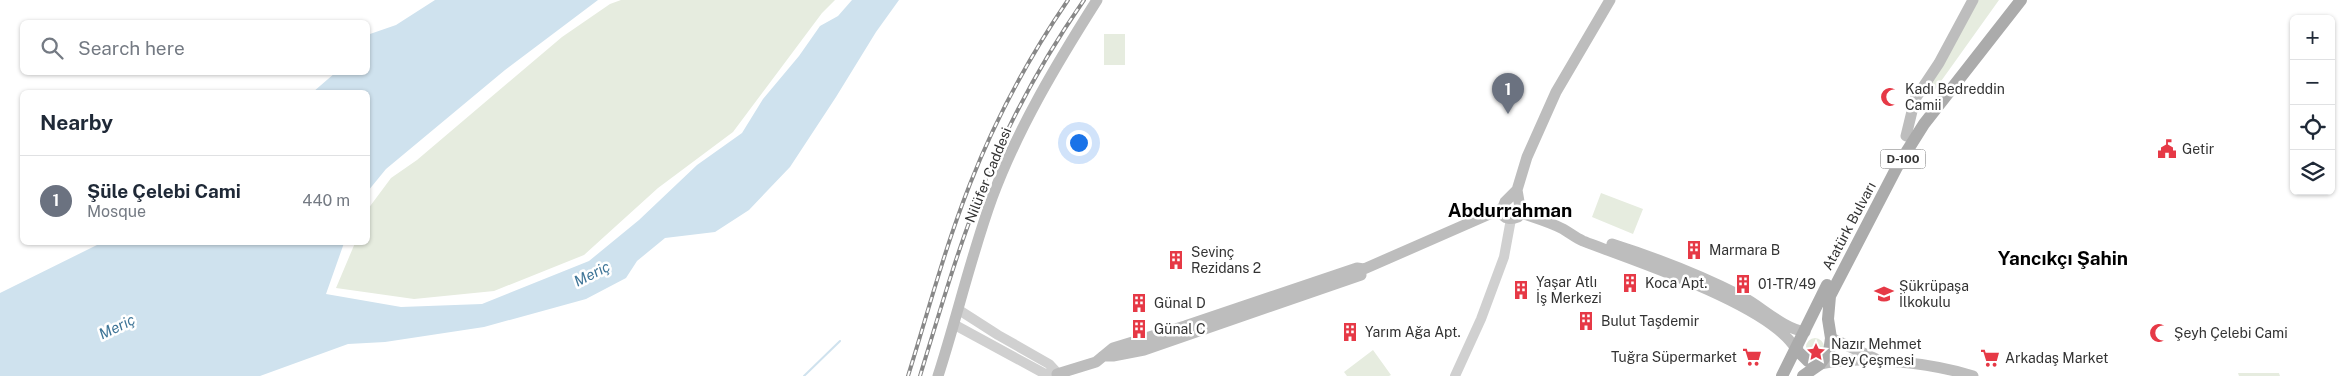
<!DOCTYPE html>
<html lang="en">
<head>
<meta charset="utf-8">
<style>
  body { margin:0; font-family:"Public Sans",sans-serif; background:#f6f6f7; color:#1f2937 }
  .controls { position:absolute; right:15px; top:15px; display:grid; overflow:hidden; border-radius:8px; box-shadow:0 1px 4px #0004 }
  .controls button { width:45px; height:45px; display:grid; place-items:center; padding:0; border:0; border-bottom:1px solid #e0e1e3; background:#fff; color:#1f2937; font:25px sans-serif }
  .you { position:absolute; left:1078px; top:142px; width:18px; height:18px; margin:-12px; border:4px solid #fff; border-radius:50%; background:#1a73e8; box-shadow:0 0 0 8px #1a73e833 }
  .badge { display:grid; place-items:center; width:32px; height:32px; border-radius:50%; background:#0f766e; color:#fff; font-size:16px; font-weight:700 }
  .pin { position:absolute; translate:-50% -41px; filter:drop-shadow(0 1px 2px #0008) }
  .pin::after { content:''; position:absolute; top:26px; width:18px; height:15px; background:inherit; clip-path:polygon(0 0,100% 0,50% 100%) }
  .list { margin:0; padding:0; list-style:none }
  h2 { display:flex; justify-content:space-between; align-items:center; height:65px; margin:0; padding:0 20px; font-size:21px }
  h2 small { font-size:16px; font-weight:400; color:#747a83 }
  .list li { display:grid; grid-template-columns:32px 1fr auto; gap:15px; align-items:center; box-sizing:border-box; height:90px; padding:0 20px; border-top:1px solid #e0e1e3 }
  .list b { display:block; font-size:19px; white-space:nowrap }
  .list p { margin:0; font-size:16px; white-space:nowrap; color:#747a83 }
  .list em { font-size:16px; font-style:normal; color:#747a83 }
  .icon { flex:none; width:28px; height:28px; fill:none; stroke:currentColor; stroke-width:2; stroke-linecap:round; stroke-linejoin:round }
  .map { position:relative; flex:none; width:2350px; height:376px; overflow:hidden }
  .search { position:absolute; background:#fff; box-shadow:0 1px 4px #0004; left:20px; top:20px; width:350px; height:55px; display:flex; align-items:center; gap:12px; box-sizing:border-box; padding:0 18px; border-radius:8px; color:#747a83; font-size:19px }
  .panel { position:absolute; background:#fff; box-shadow:0 1px 4px #0004; left:20px; top:90px; width:350px; height:155px; border-radius:8px }
  .map>svg:first-child { display:block }
</style>
</head>
<body>
<div class="map">
<svg width="2350" height="376" viewBox="0 0 2350 376">
  <rect width="100%" height="100%" fill="#fff"/>
  <!-- green -->
  <path fill="#e6ecdf" d="M621,0H835L822,13L733,132L658,188L584,255L494,291L414,299L336,288L355,243L368,242V209L391,178L417,160L562,37L610,4Z
    M1974,0H1999L1934,91L1930,89V83Z
    M1104,34H1125V65H1104Z
    M1601,193L1643,209L1633,234L1592,217Z
    M1806 347a9 9 0 1 1 18 0a9 9 0 1 1-18 0Z
    M1373,350L1391,375L1389,376H1347L1344,372Z
    M2238,373H2279L2280,376H2239Z"/>
  <!-- water -->
  <path fill="#cfe2ee" d="M435,0H598L505,70L386,169L368,191V92H313L335,73L368,72V37L370,34L396,25Z
    M852,0H899L876,32L836,97L790,167L749,210L715,232L665,238L637,261L626,278L586,299L484,327L385,342L348,344L260,376H0V293L101,243H344L326,294L401,307L482,304L589,261L639,220L697,165L742,133L763,99L799,56L820,26L838,16Z"/>
  <g fill="none" stroke-linecap="round" stroke-linejoin="round">
    <!-- stream -->
    <path stroke="#cfe2ee" stroke-width="2" d="M804,376L840,341"/>
    <!-- tertiary -->
    <path stroke="#d0d0d0" stroke-width="10" d="M959,310L998,335L1049,364L1060,376
      M955,325L1047,375L1057,374
      M1455,376L1481,319L1504,257L1511,219"/>
    <!-- secondary -->
    <path stroke="#bdbdbd" stroke-width="11" d="M1906,136L1915,99L1939,63L1973,0
      M1517,190L1505,202L1501,212C1504,219 1511,220 1518,217L1521,213
      M1521,213C1535,218 1550,222 1563,229C1570,233 1576,238 1583,241C1634,261 1769,304 1796,349
      M1521,213L1517,190L1527,157L1556,92L1610,0
      M1612,244C1656,258 1700,275 1741,296C1762,307 1782,328 1805,332
      M1831,338L1876,359
      M1103,356H1113L1144,350L1361,275
      M1820,364C1862,355 1932,363 1973,376
      M1057,374L1096,362L1113,348L1185,326L1357,268L1364,269L1501,209
      M938,376C957,317 971,256 992,198C1018,128 1057,63 1097,0"/>
    <!-- primary -->
    <path stroke="#ababab" stroke-width="12" d="M1796,349L1808,361L1820,364
      M1782,376L1827,285
      M1803,376L1820,364L1829,352L1831,338L1828,319L1830,296L1897,167L1924,124L2021,0"/>
    <!-- rail casing -->
    <g stroke="#888" stroke-width="4">
      <path id="rail" d="M908,376C928,312 945,247 970,184C995,120 1029,57 1068,0
        M920,376C939,314 957,251 981,191C1007,125 1043,59 1084,0"/>
    </g>
    <!-- rail -->
    <use href="#rail" stroke="#fff" stroke-width="2" stroke-dasharray="5.5" stroke-linecap="butt"/>
  </g>
  <!-- icons -->
  <defs>
    <g id="mosque-bare" transform="scale(1.5)"><path d="M3.5-4.9A6 6 0 1 0 3.5 4.9A5 5 0 1 1 3.5-4.9Z" fill="#e63946" stroke="#fff" stroke-width="2.5" paint-order="stroke"/></g>
    <g id="civic-bare" transform="scale(1.5)"><path d="M-.6-6.5H3V-4.5H.6V-3L4-1V1h2V6H-6V1h2V-1L-.6-3ZM-1.2 2.5V6h2.4V2.5Z" fill="#e63946" stroke="#fff" stroke-width="2.5" paint-order="stroke"/></g>
    <g id="building-bare" transform="scale(1.5)"><path d="M-4-6H4V6H1V3H-1V6H-4ZM-2.5-4.3h1.7v1.8h-1.7ZM.8-4.3h1.7v1.8H.8ZM-2.5-1h1.7V.8h-1.7ZM.8-1h1.7V.8H.8Z" fill="#e63946" stroke="#fff" stroke-width="2.5" paint-order="stroke"/></g>
    <g id="school-bare" transform="scale(1.5)"><path d="M0-5L7-2L0 1L-7-2ZM-4 1L0 2.5L4 1V4Q0 6-4 4Z" fill="#e63946" stroke="#fff" stroke-width="2.5" paint-order="stroke"/></g>
    <g id="sight-bare" transform="scale(1.5)"><path d="M0-6L1.8-2.2L6-1.7L2.9 1.2L3.7 5.4L0 3.3L-3.7 5.4L-2.9 1.2L-6-1.7L-1.8-2.2Z" fill="#e63946" stroke="#fff" stroke-width="2.5" paint-order="stroke"/></g>
    <g id="supermarket-bare" transform="scale(1.5)"><path d="M-6-5.5h2.5l.6 2H6L4.5 2H-2.5L-4.4-4H-6ZM-1.5 3.2a1.3 1.3 0 1 0 .1 0ZM3 3.2a1.3 1.3 0 1 0 .1 0Z" fill="#e63946" stroke="#fff" stroke-width="2.5" paint-order="stroke"/></g>
  </defs>
  <g fill-rule="evenodd">
    <use href="#mosque-bare" x="1890" y="97"/>
    <use href="#civic-bare" x="2167" y="149"/>
    <use href="#building-bare" x="1694" y="250"/>
    <use href="#building-bare" x="1176" y="260"/>
    <use href="#building-bare" x="1630" y="283"/>
    <use href="#building-bare" x="1743" y="284"/>
    <use href="#building-bare" x="1521" y="290"/>
    <use href="#school-bare" x="1884" y="294"/>
    <use href="#building-bare" x="1139" y="303"/>
    <use href="#building-bare" x="1586" y="321"/>
    <use href="#building-bare" x="1139" y="329"/>
    <use href="#building-bare" x="1350" y="332"/>
    <use href="#mosque-bare" x="2159" y="333"/>
    <use href="#sight-bare" x="1816" y="352"/>
    <use href="#supermarket-bare" x="1752" y="357"/>
    <use href="#supermarket-bare" x="1990" y="358"/>
  </g>
  <g text-anchor="middle" stroke-width="5" stroke-linejoin="round" paint-order="stroke">
    <!-- shield labels -->
    <rect fill="#fff" stroke="#707070" stroke-width="1" x="1880.5" y="149.5" width="45" height="19" rx="4"/>
    <g font-size="12" font-weight="bold" fill="#333">
      <text x="1903" y="163">D-100</text>
    </g>
    <!-- poi labels -->
    <g font-size="14" fill="#333" stroke="#fff" text-anchor="start">
      <text x="1905" y="94">Kadı Bedreddin<tspan x="1905" dy="16">Camii</tspan></text>
      <text x="2182" y="154">Getir</text>
      <text x="1709" y="255">Marmara B</text>
      <text x="1191" y="257">Sevinç<tspan x="1191" dy="16">Rezidans 2</tspan></text>
      <text x="1536" y="287">Yaşar Atlı<tspan x="1536" dy="16">İş Merkezi</tspan></text>
      <text x="1645" y="288">Koca Apt.</text>
      <text x="1758" y="289">01-TR/49</text>
      <text x="1899" y="291">Şükrüpaşa<tspan x="1899" dy="16">İlkokulu</tspan></text>
      <text x="1154" y="308">Günal D</text>
      <text x="1601" y="326">Bulut Taşdemir</text>
      <text x="1154" y="334">Günal C</text>
      <text x="1365" y="337">Yarım Ağa Apt.</text>
      <text x="2174" y="338">Şeyh Çelebi Cami</text>
      <text x="1831" y="349">Nazır Mehmet<tspan x="1831" dy="16">Bey Çeşmesi</tspan></text>
      <text x="1737" y="362" text-anchor="end">Tuğra Süpermarket</text>
      <text x="2005" y="363">Arkadaş Market</text>
    </g>
    <!-- street labels -->
    <g font-size="14" fill="#333" stroke="#fff">
      <text transform="translate(988 175) rotate(-68)" y="5">Nilüfer Caddesi</text>
      <text transform="translate(1849 226) rotate(-62)" y="5">Atatürk Bulvarı</text>
    </g>
    <!-- water labels -->
    <g font-size="15" font-style="italic" fill="#3f7597" stroke="#fff">
      <text transform="translate(592 274) rotate(-27)" y="5">Meriç</text>
      <text transform="translate(117 327) rotate(-26)" y="5">Meriç</text>
    </g>
    <!-- district labels -->
    <g font-size="19" font-weight="bold" fill="#000" stroke="#fff">
      <text x="1510" y="217">Abdurrahman</text>
      <text x="2063" y="265">Yancıkçı Şahin</text>
    </g>
  </g>
</svg>
<div class="controls">
<button>+</button>
<button>−</button>
<button><svg class="icon" aria-label="locate" viewBox="0 0 24 24"><circle cx="12" cy="12" r="6"/><path d="M12 2v4M12 18v4M2 12h4M18 12h4"/></svg></button>
<button><svg class="icon" aria-label="layers" viewBox="0 0 24 24"><path d="M12 4l9 5-9 5-9-5zM3 14l9 5 9-5"/></svg></button>
</div>
<div class="you"></div>
<div class="pin badge" style="left:1508px;top:114px;background:#6b7280">1</div>
<div class="search"><svg class="icon" aria-label="search" viewBox="0 0 24 24"><circle cx="10" cy="10" r="6"/><path d="M15 15l6 6"/></svg>Search here</div>
<section class="panel">
<h2>Nearby<small></small></h2>
<ul class="list">
<li><span class="badge" style="background:#6b7280">1</span><div><b>Şüle Çelebi Cami</b><p>Mosque</p></div><em>440 m</em></li>
</ul>
</section>
</div>
</body>
</html>
